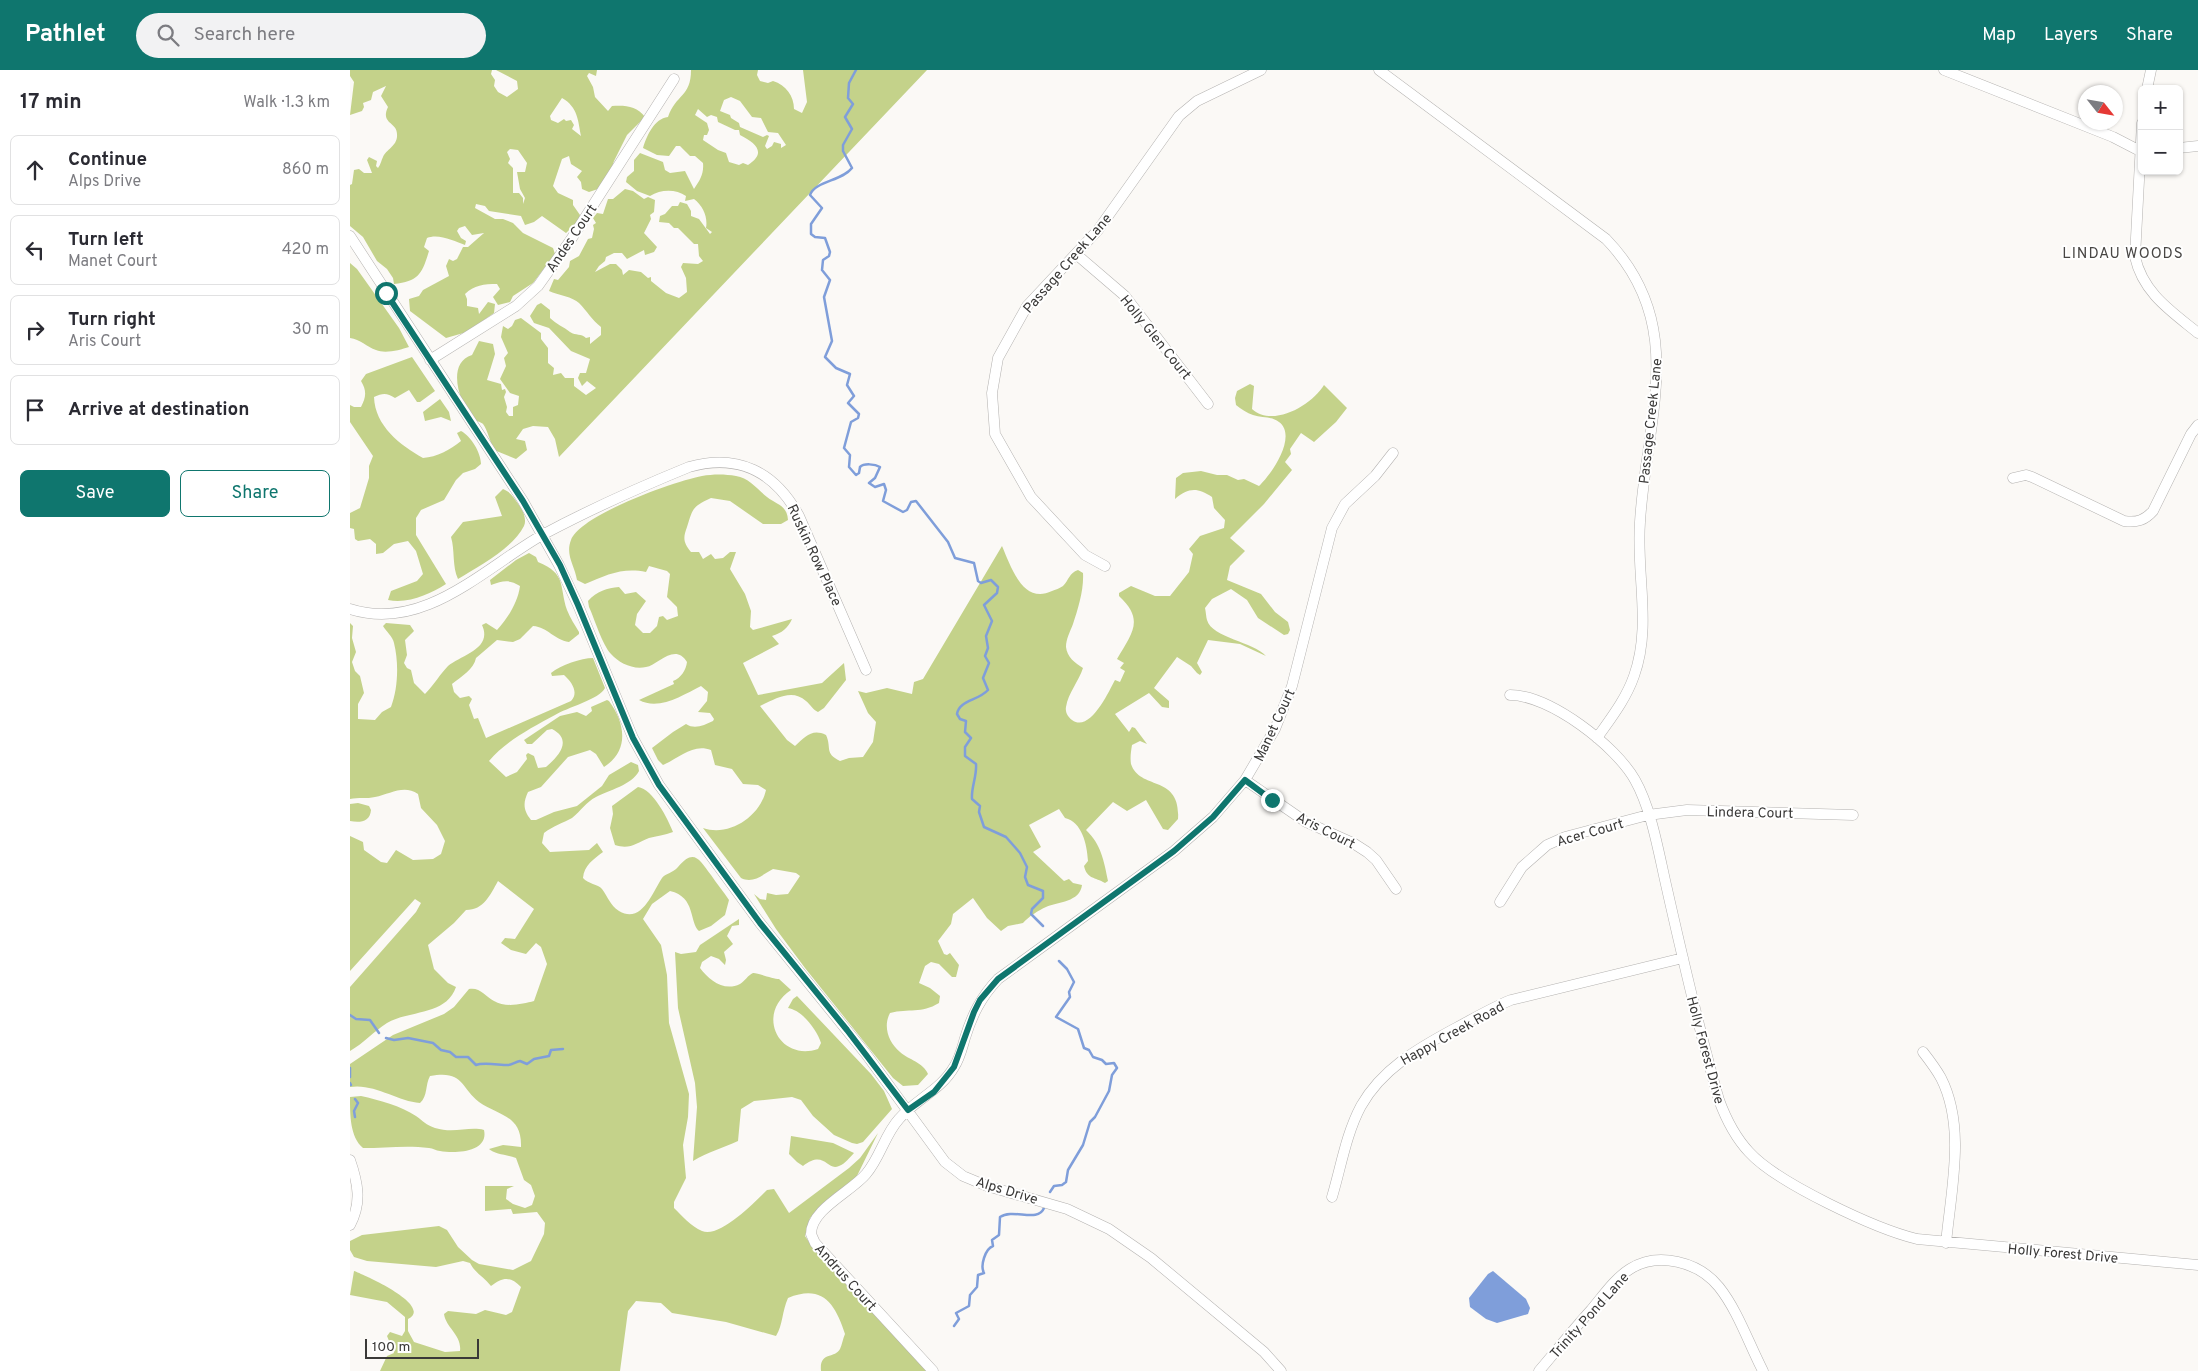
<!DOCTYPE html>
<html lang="en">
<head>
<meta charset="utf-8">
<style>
  body { margin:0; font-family:Overpass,sans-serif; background:#f2f2f3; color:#2b2b33 }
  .controls { position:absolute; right:15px; top:15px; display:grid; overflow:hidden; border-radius:8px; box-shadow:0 1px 4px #0004 }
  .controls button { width:45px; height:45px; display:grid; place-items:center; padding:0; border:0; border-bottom:1px solid #e1e1e2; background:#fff; color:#2b2b33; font:25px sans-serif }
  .compass { position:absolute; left:1728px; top:15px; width:45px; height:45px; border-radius:50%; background:#fff; box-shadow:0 1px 4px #0004; rotate:121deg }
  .scale { position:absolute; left:15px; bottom:12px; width:114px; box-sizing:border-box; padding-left:5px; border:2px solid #3a3938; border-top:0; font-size:14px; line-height:18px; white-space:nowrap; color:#3a3938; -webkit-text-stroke:4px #fff; paint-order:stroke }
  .stop { position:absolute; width:15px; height:15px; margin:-11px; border:4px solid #0f766e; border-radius:50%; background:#fff }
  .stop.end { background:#0f766e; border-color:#fff; box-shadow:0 1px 5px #0008 }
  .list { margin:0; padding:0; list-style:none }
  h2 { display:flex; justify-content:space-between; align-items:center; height:65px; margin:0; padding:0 20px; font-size:21px }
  h2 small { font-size:16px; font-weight:400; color:#7c7c81 }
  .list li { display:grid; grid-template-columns:32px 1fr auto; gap:15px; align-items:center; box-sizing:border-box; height:70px; margin:0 10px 10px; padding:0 10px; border:1px solid #e1e1e2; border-radius:8px }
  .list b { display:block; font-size:19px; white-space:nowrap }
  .list p { margin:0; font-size:16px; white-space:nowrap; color:#7c7c81 }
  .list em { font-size:16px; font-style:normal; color:#7c7c81 }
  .actions { display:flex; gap:10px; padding:15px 20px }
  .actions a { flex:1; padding:11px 0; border:1px solid #0f766e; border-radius:8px; text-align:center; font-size:18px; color:#0f766e }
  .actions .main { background:#0f766e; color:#fff }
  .icon { flex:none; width:28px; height:28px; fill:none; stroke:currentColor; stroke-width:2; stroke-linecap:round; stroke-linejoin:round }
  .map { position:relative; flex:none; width:1848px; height:1301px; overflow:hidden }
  header { display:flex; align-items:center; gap:30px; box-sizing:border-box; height:70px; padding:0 25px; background:#0f766e; color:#fff }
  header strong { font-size:24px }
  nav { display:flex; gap:28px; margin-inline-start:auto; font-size:18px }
  .search { width:350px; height:45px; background:#f2f2f3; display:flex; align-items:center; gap:12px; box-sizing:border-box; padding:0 18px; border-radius:28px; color:#7c7c81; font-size:19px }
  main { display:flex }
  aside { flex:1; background:#fff }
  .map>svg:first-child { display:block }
</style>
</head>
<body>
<header>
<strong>Pathlet</strong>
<div class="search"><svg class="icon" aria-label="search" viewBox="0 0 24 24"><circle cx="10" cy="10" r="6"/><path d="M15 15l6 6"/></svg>Search here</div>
<nav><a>Map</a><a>Layers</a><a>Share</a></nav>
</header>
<main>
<aside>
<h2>17 min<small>Walk · 1.3 km</small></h2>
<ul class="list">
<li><svg class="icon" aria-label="ahead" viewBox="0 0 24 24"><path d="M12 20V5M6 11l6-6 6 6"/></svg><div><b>Continue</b><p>Alps Drive</p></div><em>860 m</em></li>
<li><svg class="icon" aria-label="left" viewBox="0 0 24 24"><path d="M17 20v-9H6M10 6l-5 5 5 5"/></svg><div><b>Turn left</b><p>Manet Court</p></div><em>420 m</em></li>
<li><svg class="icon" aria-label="right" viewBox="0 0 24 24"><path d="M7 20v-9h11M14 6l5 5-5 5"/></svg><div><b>Turn right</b><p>Aris Court</p></div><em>30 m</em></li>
<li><svg class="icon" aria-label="arrive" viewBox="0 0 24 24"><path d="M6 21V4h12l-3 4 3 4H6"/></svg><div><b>Arrive at destination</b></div></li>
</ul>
<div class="actions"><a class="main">Save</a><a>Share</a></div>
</aside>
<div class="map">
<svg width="1848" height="1301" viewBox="0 0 1848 1301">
  <rect width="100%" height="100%" fill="#fbf9f6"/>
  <!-- forest -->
  <path fill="#c4d28a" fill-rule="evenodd" d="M0,0H142L141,4L145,10L144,16L148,22L157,27L168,19L167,11L146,0H247L246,6L239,3L237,6L243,17L245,27L258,41L262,36C275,35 287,36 295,47L277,65L264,91L260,103L251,118L239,122L232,119L231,112L227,107L232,101L221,94L219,86L212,89L203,116L208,123L223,130V135L230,145L228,152L216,163L192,146L184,152L175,155L171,146L139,141L135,136L126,134L125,138L145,149H153L163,153L173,163L203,178L205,184L183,213L163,226L160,232L148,235L143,227L150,219L147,214C134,214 124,215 115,224L117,229V236L128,238L129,244L138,232L145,234L144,243L117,262L96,268L60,241L59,229L69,226L73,220L99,206L96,196L99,189L103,191L107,189L113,177H118L134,163L122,165L115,156L109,158L107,161L111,168L116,171L115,175C105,171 88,163 77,168L74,177L79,181C72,204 69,211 44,214L43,208L37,199L27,191L13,167L0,156V115L2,114L4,100L9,99L14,103H22L17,90L19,87L27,91L26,96L28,98C31,94 31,91 33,87C36,79 48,76 47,64C47,52 30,54 38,37L31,26L36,16L23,22L21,30L13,33L14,37L12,41L0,45L4,12L0,6ZM212,28C228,37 228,51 231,66L222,59L224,55L221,50L216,51L214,49L208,53L201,50L200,46ZM160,79L168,80L177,93L175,102H167L170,119L175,128L173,134V128L169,123H163V98L158,93L160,89L157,82Z
    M341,0H408L407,5L410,11L418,13L423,11C436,15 444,26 444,39L452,43L457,32L453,0H577L209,387L205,369L198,357L183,356L173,359L166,369L175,371L177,380L166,389L144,380C141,374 137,359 133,354C131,352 126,351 123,348C109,333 96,293 122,285L129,271L143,274L145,284L137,310L151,314L152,320L155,319L156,322L154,327L157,337L156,342L159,346H163V337L168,335L169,326L160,323L150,309L156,296L154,288L158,283L151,267L153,256L158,259L162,256L165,250L171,248L191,263V269L198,278V293L204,298L203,305L211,303L215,308H224V316L236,325L246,318L237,311L232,316L228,308L230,303H236L240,289L221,281L199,258L184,253L180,246L187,235L191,233L200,240V248C206,254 214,257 220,262C226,266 231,263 236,268L240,267V274L251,265V257C242,250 237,241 229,233C223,227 208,225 199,221L204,209L208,210L219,197L220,191L229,186L238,169L242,168L244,159L243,155L246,153L243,148L247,143L253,144L258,129H263L275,119L283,121L294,129L298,127L305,130L304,142L300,145L301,149L294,163L307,177L304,182L295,185L294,180L277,189L272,183H264L256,187L255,191L249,196L245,202L260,194H266L272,200L273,205L279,200L291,202L298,208L301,207V211L316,223L329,228L337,222L336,208L331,197L333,193L348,194L353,191L349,186L348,174H344L328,158H324L319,153L309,152L310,146L315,144L322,136H328L330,132L337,134L341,141V146L349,149L360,164L362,162L356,158C358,147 353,136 344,129L335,131L336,126C326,119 311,119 300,126L287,121L276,112L277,107L284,101V90L290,83L313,92L315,100L320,103L335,101L344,119C350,110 354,104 353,93L345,86H340L330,76H326L319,86L307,85L293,78C297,65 304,49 318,47C326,24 341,27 341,0ZM381,27L390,31L402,47L411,48L418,62L428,63L436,75L431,78V74L424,72L422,76L417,79L415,76L419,66L417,65L413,67L390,57L389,53L381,48L380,45L370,41L374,30ZM348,39L357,47L361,45L367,47L368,52L385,60H389L390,65C406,73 417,83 398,95L393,93L389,95L379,92L376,83L368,80L353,70L354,65H357L359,60L357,53L345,45Z
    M0,193L7,199L49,258L59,277C50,280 35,284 26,280C17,277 10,269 0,268Z
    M62,287L85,321L70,332H67L59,320L45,328C37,323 33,323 24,327C25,356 50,375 73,388C87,387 100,380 111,371L107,363L111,361C121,366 131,383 131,394L125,399L113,403L106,410L94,430L71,440L66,448V465L96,514C80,524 59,534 38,530L41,521L67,511L73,504L66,481L58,471L44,474L33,483L26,484V474L20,469L8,471L5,469L4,459L0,458V443L10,438L19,408V396L23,386L0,352V335L4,337H11C16,327 17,321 11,311L16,304Z
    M900,314L904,316L902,339C923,358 962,335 974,315L997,338L986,352L964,372L951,363L940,379L941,384L935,392L942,400L914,434L880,468L895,481L880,496L877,510L911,524L925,542L938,552L940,560L938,564L934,565L908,548L897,530L881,519L862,529L855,538C856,542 856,547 857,550C862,568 904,572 916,586L890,574L858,570L847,593L852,602L850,605L847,603L841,596L827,587L804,618L819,631V638L812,637L799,623L765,644L779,662L782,657L785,658L797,674L790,671L782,675C781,681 780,688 781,694C790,721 831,704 828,749L818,760L813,759L796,730L777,741L763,732L736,760C751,774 754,791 758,811L755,813C745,807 737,809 734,796L738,791C737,774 732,752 715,748L709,739L679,755L691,777L683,782L714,811L719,809L723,813L732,815C730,832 708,832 696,837C689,840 678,847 673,853L658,856L651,861L637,848L623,828L603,844L601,854L588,871L594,884L597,885L600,883L609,895L606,907H602L589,894L581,892L575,896L569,913L580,918L590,926L589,933C571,944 559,938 540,943C533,956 538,972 550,982C559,990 573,992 578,1004L568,1015L553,1016L543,1008L455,898L426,859L404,824L410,829L416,830L417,823L426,825L438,824L450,806L446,803L423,799C412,805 403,814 391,808L353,758C379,767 410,747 416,720L408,715L393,714L382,699L365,695L361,680C343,673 329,688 313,695L308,690L302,678L323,662L336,654C345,660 354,655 363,651L364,649L360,643L348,642L357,631L358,622L351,616C333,625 309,641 289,630L324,614L323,611C331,608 336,600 337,592C325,572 308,595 296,597C283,600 269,593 261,584C252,574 245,550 239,537L238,531C247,521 257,518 269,517L275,524L286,522L296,531L287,544L285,555L293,563H300L307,556L309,547L313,546L317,550L328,546L327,537L317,527L320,504L317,501L299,496L296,502C273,497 256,505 235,514L227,510C225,496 215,485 221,470C230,445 325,411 352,406C363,404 375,404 386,406C399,408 407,419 417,427C427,435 437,435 438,450L431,454H413L380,431L361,428C342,437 343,438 337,457C333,468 333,472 341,482H349L353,489L361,484L365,489L373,488L380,482H386L380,499L395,524L401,541L400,557L403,560L442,549C438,558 432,563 422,566L429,574L393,593L408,625L472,613L494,593L496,610L474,638L468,642C463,640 461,635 456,631C442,618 425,629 410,636L437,670L445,676C455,667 462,658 476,665C482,678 474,683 490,691L499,688L513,687L523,672L526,652L518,643L508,621L516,623L537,618L562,624L564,612L573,609L652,476C661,497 673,535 702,521C705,520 710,518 713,516C719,510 719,503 728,500L733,503C734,520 728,539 723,554C720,562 716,569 716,577C717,587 725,593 733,598C729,611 718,623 716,637C715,642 718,647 722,650C740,663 758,623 765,610L770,612L775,601L770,598L774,593L767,589C782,563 795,550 769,526V523L781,516L805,526H820L839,502L843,484L839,479L850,466L874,458L875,450L864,438L862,427C847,417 838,418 825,429L826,408L833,403L851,401L867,405H877L888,410L894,409L909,416C921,405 948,366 929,352C921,346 912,348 903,345C897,343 891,339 886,335L885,328L887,321Z
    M90,329L99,342L101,351L91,347L75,351L73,342Z
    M153,419C161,422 164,428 169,435C173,440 177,450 174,456C162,479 129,496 108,509C102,497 105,480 101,467L113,452L152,446L145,427Z
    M179,483L186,487L188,492C217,504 209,516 217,540C220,548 225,555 229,562V564L219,572C204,570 198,557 183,556L170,569L163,572L147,570L126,588C124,599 111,607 102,614L104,622L110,628L119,626L122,629L119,635L124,649L128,648L136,668L221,631C229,623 222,612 214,605L202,606L201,603C211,595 231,588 243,588L255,618C250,629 216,638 205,645C181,658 156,671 139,691L156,707L167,702L177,689L176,685L178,683L184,686L188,698L196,697C209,686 223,670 202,659L197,660L182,674H177L174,670L210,646L227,642L236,646L242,641L241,637L257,630L259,631C276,654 279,681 254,697L246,684L240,680L218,687L191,717L178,722C173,733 173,740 181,750H186L204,742L227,736L252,716L259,705L281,692L288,695L289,701C282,715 259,720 246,727C236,732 231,741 222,748C213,753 203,756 194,763L192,773L200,782L239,780L247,773L253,782C244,789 234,795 233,808C238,814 248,814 252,819C258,827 260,835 269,841C292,855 303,821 312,808C316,803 323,803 328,797C344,778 349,789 361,805C367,814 373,821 379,830L375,845L361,856L349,861C339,852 346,827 320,821L302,834L293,849L311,875L317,905L319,953L339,1024L338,1047L333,1075L336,1108L324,1132V1138C332,1146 341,1156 352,1161C369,1169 405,1132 417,1120L424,1119L439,1143L499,1098L510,1088L528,1063L505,1110L472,1135L460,1148L455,1166L466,1182L577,1301H471C469,1281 485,1289 490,1279C492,1275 493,1268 495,1264C485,1233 472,1214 438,1228C432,1241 433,1255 426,1266L376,1252L322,1243L311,1233L286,1231L278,1241L270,1301H30L37,1286L44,1283L37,1266L40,1262L52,1266L55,1261V1247L37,1232L0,1225L4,1201C15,1205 84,1236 58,1249V1261L64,1272L95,1282L110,1281C112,1265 96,1258 94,1244L98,1241L126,1244L135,1240L156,1245L162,1242L171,1217C160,1206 153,1207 141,1216C134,1207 125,1203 120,1193L113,1191L86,1197L17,1191L4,1187L0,1180V1171L12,1165L89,1156L97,1160L108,1177L122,1190L129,1194L163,1200L181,1191L194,1164L195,1153L187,1142L163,1144L161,1139L135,1141V1116H164L157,1119L156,1129L163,1134L175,1138L182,1135L185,1126L181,1115L174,1110L166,1088C158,1085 144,1084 139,1079L153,1075L171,1077C172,1045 149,1046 129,1032C110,1017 114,1000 80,1006C75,1015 78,1026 70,1033C47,1031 24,1013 0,1017V994L43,965L94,944L104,937L119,919C130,917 135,926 144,931C155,938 173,934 184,931L197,894L191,877L186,873L176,884L161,880L151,873L155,868L165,869L184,839L148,811C140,825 134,840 116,840L104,853L78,875L84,899L98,913L106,917C96,946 59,940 37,953C24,961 14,973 0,981V917L66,842L71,833L65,829L0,901V766L13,772L14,780L31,792L37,793L46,780L63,790L83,789L91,784L95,771L87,755L71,738L68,724C54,714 40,724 25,727C17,729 8,727 0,729V553L3,556L2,568L6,582L2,592L5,601L10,606L14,623L8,634V649L25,650L32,642L41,637C48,619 49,593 44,573C43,567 36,561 33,556L36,553L60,555L64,561L55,570L57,585L54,593L57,598L61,600L64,613L75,624C83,616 91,603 98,596C111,585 143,579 132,555L136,553L147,560C158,548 168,532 170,516C159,509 153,511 141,515L140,510L166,490Z
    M288,717C303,719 318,749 323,762C315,765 306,766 299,768C286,773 280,780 265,775L260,758L263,744L262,736Z
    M8,733L19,736L21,740C20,752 10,753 0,751V734Z
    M389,849V855L382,856L377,866L383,874L374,882L376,890L375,895L369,889L361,886L352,892L350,898C359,910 374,922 390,914C395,911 398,905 403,903C405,902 423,909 429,909L441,920C405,944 429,992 468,979L471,973C467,960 452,940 438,938L443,929L447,926L521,1004L534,1021L542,1039L513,1072L507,1074L502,1073L484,1065L463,1046L451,1030L442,1027L404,1031L391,1039L388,1071C373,1078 358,1082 343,1091L347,1037L345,1013L328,938L325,882L331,884L346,882L350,875Z
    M11,1026C29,1030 51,1036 66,1046C73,1051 76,1055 85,1058C104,1064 119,1056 134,1060C139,1082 106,1084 90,1081C86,1081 83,1078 79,1078C58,1075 34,1078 13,1078C0,1067 0,1045 0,1027Z
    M441,1066L483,1073L504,1083C500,1087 495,1094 489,1096C477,1102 475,1079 453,1096L447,1092L439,1084Z"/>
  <!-- water -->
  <path fill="#7f9eda" d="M1143,1201L1176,1229L1180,1238L1178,1244L1147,1253L1136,1249L1120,1237L1119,1228L1138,1204Z"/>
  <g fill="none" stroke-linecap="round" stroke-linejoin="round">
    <!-- stream -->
    <path stroke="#7f9eda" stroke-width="2.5" d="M506,0L499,13L498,28L503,34L495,47L502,59L493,75V81L502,98C492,111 465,111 460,125L472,138L461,154V164L465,167L475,168L480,182L479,186L473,190L472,200L480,210L474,227L482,271L475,287L486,298L500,304L497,315L504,326L498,333L509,344L508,348L501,352L494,378L500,385L499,397L506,405L509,403L510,397C514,393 525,394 530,397L525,408L519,413L525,417L534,414L536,420L533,431L553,442L557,440L561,432L566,431L598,472L605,488L624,493L628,511L631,513L641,510L648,517L647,523L634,535L642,551L636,566L638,578L635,586L639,593L633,608L638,620C628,631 609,630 607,644L610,649L616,651L615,662L621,668L615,677V686L626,694C627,707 621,717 622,729L630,736L629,742L634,757L656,767L670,783L677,797L675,807L678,815L693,821V828L682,839L681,844L693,856
      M0,945L6,949L20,950L29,963
      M36,968L44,970L58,968L83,973L91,980L100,982L106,987H118L126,995C133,992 149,995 158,995C162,995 165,992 170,991L177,994L184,989L199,986L201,980L213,979
      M0,998V1007
      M0,1013L1,1015
      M5,1047L4,1041L8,1033L5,1029
      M700,1122L704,1116L712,1115L716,1112L718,1100L733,1075L740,1052L745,1047L759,1021L762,1005L767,998L764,993L756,994L752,990L743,987L739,980L734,978L728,959L706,947L720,927L719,922L724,912L717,899L709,891
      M604,1256L609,1249L606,1243L619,1236L620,1225L627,1217L628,1205L634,1203C630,1196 635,1179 643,1176L642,1170L649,1165L650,1147C663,1138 688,1153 694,1138"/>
    <!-- minor casing -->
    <g stroke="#b4b2b0" stroke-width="11">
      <path id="minor" d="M1029,0L1256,169C1339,255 1296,348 1290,452C1286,504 1302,556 1284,606C1276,629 1261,648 1247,668
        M1594,0L1763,67L1792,82
        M1797,19L1801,0
        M1792,53L1785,187C1793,223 1821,241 1848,263
        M1829,78L1848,76
        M0,166L173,431L209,495L228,535L283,668L309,715L410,853L516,984L595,1092L613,1106L637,1116L717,1139L759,1159L801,1188L914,1282L931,1301
        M726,184L775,226L858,334
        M80,290L166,236L188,216L220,171L324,9
        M1663,408L1676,405L1682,407L1774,451C1787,453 1795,450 1803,441L1841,364L1848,355
        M755,496L735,485L681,427L645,364L642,323L648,288L677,236L748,160L829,46L847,31L911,0
        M0,539C74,563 135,497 194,464C241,439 290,417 339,397C388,383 425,402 449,446L516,600
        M1160,625C1200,625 1266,676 1285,710C1302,740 1309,785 1317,819C1333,890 1349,960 1369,1030C1376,1049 1385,1067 1399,1082C1427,1113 1526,1159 1567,1169L1848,1195
        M895,710L956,752L1003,773L1017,782L1026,790L1046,819
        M1150,832L1172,797L1197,775L1215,767L1298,745L1337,740L1503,745
        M1573,982C1580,991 1586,999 1591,1008C1616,1057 1601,1120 1596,1173
        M0,1090C8,1113 12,1133 0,1155
        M982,1127C991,1097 996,1064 1011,1036C1032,999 1067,979 1104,959C1123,949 1141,938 1161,930L1333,888
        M583,1301L465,1173L461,1164C461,1139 501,1122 516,1104C530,1088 535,1064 549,1049C566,1029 591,1020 604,997C610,988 612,978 615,968C622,945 631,927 648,909L824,781L863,747L895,710L925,659L942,616L982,458L995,434L1025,406L1043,383
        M1189,1301C1206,1281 1223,1260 1241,1240C1253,1226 1264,1209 1280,1199C1308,1181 1349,1192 1369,1217C1388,1241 1399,1274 1413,1301"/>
    </g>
    <!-- minor -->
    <use href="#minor" stroke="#fff" stroke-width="10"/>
  </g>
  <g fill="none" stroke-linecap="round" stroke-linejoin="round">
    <!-- route -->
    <path stroke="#0f766e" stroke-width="6" d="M36,223L173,431L210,495L228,535L283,668L309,715L410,853L497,960L558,1040L584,1022L604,997L624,942L630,930L648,909L824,781L863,747L895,710L922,730"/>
  </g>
  <g text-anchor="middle" stroke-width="4" stroke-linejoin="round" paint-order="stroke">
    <!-- street labels -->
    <g font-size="14" fill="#3a3938" stroke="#fff">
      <text transform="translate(221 168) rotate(-56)" y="5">Andes Court</text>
      <text transform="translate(717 193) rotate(-49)" y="5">Passage Creek Lane</text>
      <text transform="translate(806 267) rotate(51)" y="5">Holly Glen Court</text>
      <text transform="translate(1300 351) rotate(-84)" y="5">Passage Creek Lane</text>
      <text transform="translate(465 485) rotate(65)" y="5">Ruskin Row Place</text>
      <text transform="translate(924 655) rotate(-65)" y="5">Manet Court</text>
      <text transform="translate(1400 742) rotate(1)" y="5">Lindera Court</text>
      <text transform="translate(976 760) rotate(27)" y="5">Aris Court</text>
      <text transform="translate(1240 762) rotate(-16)" y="5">Acer Court</text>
      <text transform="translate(1102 963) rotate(-29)" y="5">Happy Creek Road</text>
      <text transform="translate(1356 980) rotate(75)" y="5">Holly Forest Drive</text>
      <text transform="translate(657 1120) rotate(17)" y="5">Alps Drive</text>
      <text transform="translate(1713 1183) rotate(5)" y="5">Holly Forest Drive</text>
      <text transform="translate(496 1207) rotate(48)" y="5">Andrus Court</text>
      <text transform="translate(1239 1245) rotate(-48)" y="5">Trinity Pond Lane</text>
    </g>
    <!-- neighbourhood labels -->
    <g font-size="15" letter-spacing="1" fill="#484644" stroke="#fff">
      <text x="1773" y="188">LINDAU WOODS</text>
    </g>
  </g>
</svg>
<div class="controls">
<button>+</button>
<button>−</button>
</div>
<svg class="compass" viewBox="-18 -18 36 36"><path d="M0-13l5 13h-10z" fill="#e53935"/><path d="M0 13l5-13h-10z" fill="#7c7c81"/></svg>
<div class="scale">100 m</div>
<div class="stop" style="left:36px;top:223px"></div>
<div class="stop end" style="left:922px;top:730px"></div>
</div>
</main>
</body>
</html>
